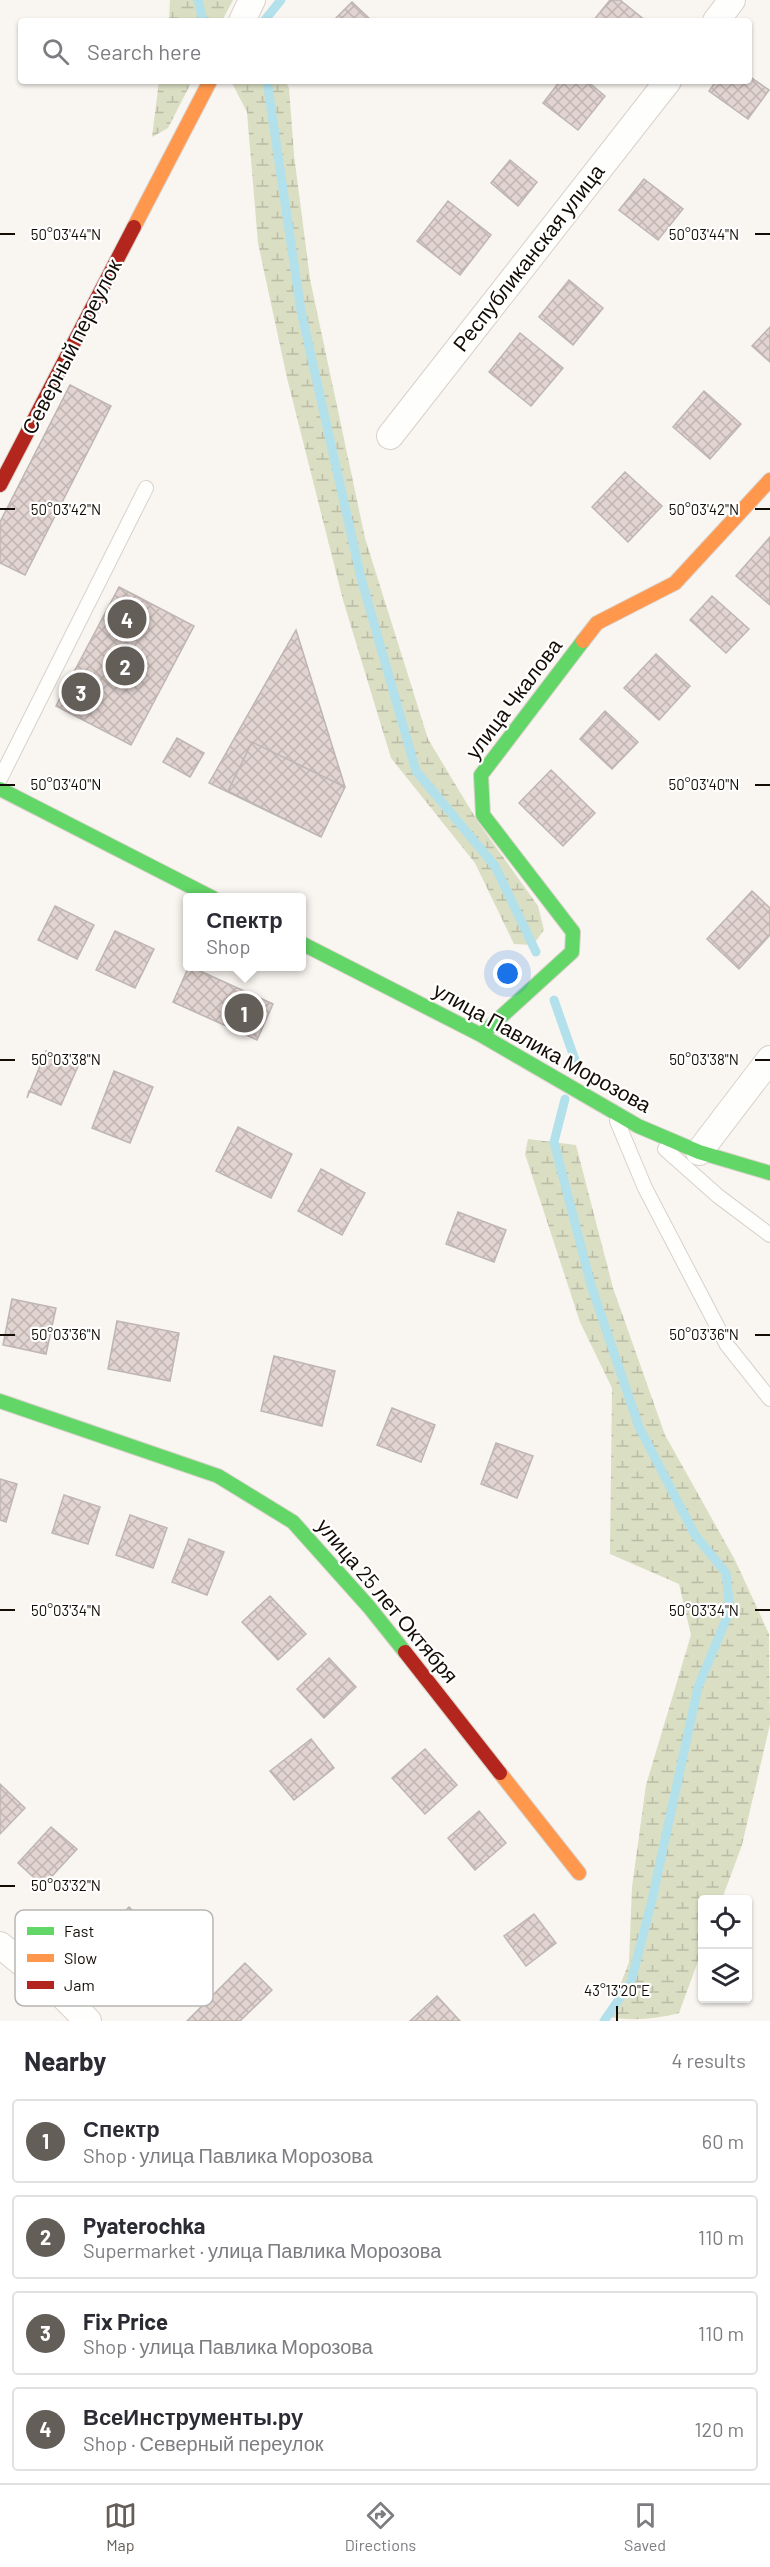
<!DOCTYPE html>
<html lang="en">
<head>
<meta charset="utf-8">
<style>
  body { margin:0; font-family:Barlow,sans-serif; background:#f2f2f3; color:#2b2b33 }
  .controls { position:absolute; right:18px; bottom:18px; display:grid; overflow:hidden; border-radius:6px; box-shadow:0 2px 4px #0004 }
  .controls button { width:54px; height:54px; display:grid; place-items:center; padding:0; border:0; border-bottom:2px solid #e1e1e2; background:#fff; color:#2b2b33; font:30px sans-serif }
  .you { position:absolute; left:508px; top:974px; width:21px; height:21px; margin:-15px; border:4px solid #fff; border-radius:50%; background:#1a73e8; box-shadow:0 0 0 9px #1a73e833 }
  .badge { display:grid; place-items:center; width:39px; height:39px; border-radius:50%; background:#645e58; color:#fff; font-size:20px; font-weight:700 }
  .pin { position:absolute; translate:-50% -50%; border:3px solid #fff; box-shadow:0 2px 6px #0006 }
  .popup { position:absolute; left:183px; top:893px; width:123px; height:78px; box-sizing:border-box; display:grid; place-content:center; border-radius:6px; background:#fff; filter:drop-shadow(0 2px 4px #0005); font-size:20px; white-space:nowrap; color:#7c7c81 }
  .popup b { font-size:22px; color:#2b2b33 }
  .popup::after { content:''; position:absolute; left:50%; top:100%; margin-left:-12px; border:12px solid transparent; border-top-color:#fff }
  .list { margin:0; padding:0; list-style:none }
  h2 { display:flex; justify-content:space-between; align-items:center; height:78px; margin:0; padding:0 24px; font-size:26px }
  h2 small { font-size:20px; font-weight:400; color:#7c7c81 }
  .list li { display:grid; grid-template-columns:39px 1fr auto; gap:18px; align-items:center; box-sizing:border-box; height:84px; margin:0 12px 12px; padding:0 12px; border:2px solid #e1e1e2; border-radius:6px }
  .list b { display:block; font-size:22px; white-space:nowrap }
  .list p { margin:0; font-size:20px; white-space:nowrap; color:#7c7c81 }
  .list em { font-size:20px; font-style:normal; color:#7c7c81 }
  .icon { flex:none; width:33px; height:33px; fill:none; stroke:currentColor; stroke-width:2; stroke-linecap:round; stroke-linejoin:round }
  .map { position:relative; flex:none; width:770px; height:2021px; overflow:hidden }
  .search { position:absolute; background:#fff; box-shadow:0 2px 4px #0004; left:18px; right:18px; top:18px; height:66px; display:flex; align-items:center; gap:15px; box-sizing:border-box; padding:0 21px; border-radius:6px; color:#7c7c81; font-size:22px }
  .sheet { height:462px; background:#fff }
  nav { display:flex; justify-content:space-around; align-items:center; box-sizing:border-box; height:84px; border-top:2px solid #e1e1e2; background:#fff; font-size:16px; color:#7c7c81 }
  nav a { display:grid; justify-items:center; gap:3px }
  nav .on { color:#645e58 }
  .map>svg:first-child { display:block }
</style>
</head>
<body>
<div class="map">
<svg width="770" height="2021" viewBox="0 0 770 2021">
  <defs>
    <pattern id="wetland-marsh" width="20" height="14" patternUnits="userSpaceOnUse" patternTransform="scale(1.5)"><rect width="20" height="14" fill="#dadec3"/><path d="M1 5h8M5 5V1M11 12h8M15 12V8" fill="none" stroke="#babda6"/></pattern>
    <pattern id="building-cross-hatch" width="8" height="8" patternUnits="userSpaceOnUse" patternTransform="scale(1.5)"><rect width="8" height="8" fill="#e2d4d0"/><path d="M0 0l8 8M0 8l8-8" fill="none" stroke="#c1b5b1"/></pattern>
  </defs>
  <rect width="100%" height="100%" fill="#f9f5f0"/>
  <!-- wetland -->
  <path fill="url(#wetland-marsh)" d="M170,0H233L222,21H169Z
    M159,81H192L168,128L152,137Z
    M231,81H285L289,88L294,155L310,279L365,538L428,739L478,822L538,906L544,930L533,945L514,944L475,863L391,758L343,600L287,378L258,243L247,112Z
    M528,1139L576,1145L613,1288L665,1435L735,1560L769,1634L770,1724L742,1845L722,1899L702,1900V1950L679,2013C653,2020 629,2021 602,2016L615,1999L629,1962L632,1887L646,1785L691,1635L679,1584L610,1554L612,1388L580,1322L525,1154Z"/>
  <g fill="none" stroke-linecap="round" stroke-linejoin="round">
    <!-- stream -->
    <path stroke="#b2e1ec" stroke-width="9" d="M198,0L203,21
      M264,21L281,0
      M267,81L301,311L361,578L416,771L495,866L536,952
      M554,1000L575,1060
      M565,1099L554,1142L591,1285L639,1427L695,1535L726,1573L730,1610L698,1687L652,1900L631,1982L604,2021"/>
  </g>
  <!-- building -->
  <path fill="url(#building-cross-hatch)" stroke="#beb6b3" stroke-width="1.5" d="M610,0H620L646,21H593Z
    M352,2L372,21H333Z
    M749,76L769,90L748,119L709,91L716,81H749Z
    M560,81H587L605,96L578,130L543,103Z
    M510,160L537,182L518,206L491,183Z
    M644,179L683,209L658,240L619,210Z
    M448,201L491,235L460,275L417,241Z
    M569,280L603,308L573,345L539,317Z
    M770,327V362L752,346Z
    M520,333L563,368L531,406L489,372Z
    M70,385L111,406L25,575L0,563V522Z
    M704,391L741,424L710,459L673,427Z
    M625,472L662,506L628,542L592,507Z
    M770,537V605L736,576Z
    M119,587L194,626L131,745L56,706Z
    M712,596L749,629L726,653L690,620Z
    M296,630L345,787L321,837L209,783Z
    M656,654L690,686L659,720L624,688Z
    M605,711L638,742L612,769L580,739Z
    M177,738L204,753L190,777L163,762Z
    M252,742L345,787L321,837L228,791Z
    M551,770L595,813L563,846L519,803Z
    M752,891L770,908V935L739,969L707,939Z
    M55,906L94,925L77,959L38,940Z
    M115,931L154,949L135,988L96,970Z
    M189,966L273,1004L257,1040L173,1002Z
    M46,1051L79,1064L61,1105L29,1091L27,1098Z
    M114,1071L153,1087L130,1143L92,1128Z
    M238,1127L292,1154L271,1198L216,1171Z
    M321,1169L365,1193L342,1235L298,1211Z
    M458,1212L506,1230L494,1262L446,1244Z
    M12,1299L56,1308L46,1354L3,1345Z
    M117,1321L179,1333L170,1381L108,1369Z
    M274,1356L335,1371L322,1426L261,1411Z
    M392,1408L435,1425L421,1462L377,1445Z
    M496,1443L533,1456L517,1498L481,1484Z
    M0,1479L17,1484L6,1522L0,1520Z
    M64,1495L100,1507L88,1544L52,1533Z
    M130,1515L167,1528L153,1568L116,1555Z
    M189,1539L224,1552L207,1595L172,1582Z
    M270,1596L306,1634L278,1660L242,1622Z
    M329,1658L356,1687L324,1718L297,1689Z
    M311,1739L334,1768L294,1800L270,1771Z
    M425,1749L457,1785L425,1814L392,1778Z
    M0,1784L25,1808L0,1834Z
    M479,1811L506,1843L475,1870L448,1838Z
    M51,1827L77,1849L43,1886L18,1863Z
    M129,1907L158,1935L128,1966L99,1939Z
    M534,1914L556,1943L526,1966L504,1936Z
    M245,1963L272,1990L240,2021H187Z
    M437,1996L460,2021H410Z"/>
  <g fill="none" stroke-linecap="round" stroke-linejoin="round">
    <!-- lane casing -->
    <g stroke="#d8d1ca" stroke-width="16">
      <path id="lane" d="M0,779L146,488
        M617,1121L645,1188L727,1345L770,1399
        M665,1149L718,1196L770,1235"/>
    </g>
    <!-- street casing -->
    <g stroke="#d8d1ca" stroke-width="28">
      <path id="street" d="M242,21L252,0
        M716,21L732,0
        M390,436L668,81
        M699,1152L770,1059
        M0,1945L64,1997L88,2021"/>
    </g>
    <!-- fast casing -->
    <g stroke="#d8d1ca" stroke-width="16">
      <path id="fast" d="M0,789L213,898
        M301,943L481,1035L638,1126L699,1152L770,1173
        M481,1035L572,952L573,932L483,815L481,775L583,641
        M0,1401L218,1476L293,1522L369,1607L405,1652"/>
    </g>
    <!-- slow casing -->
    <g stroke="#d8d1ca" stroke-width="16">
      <path id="slow" d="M134,227L210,81
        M583,641L597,623L675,583L770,480
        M500,1773L579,1873"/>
    </g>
    <!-- jam casing -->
    <g stroke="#d8d1ca" stroke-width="16">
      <path id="jam" d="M0,485L134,227
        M405,1652L500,1773"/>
    </g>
    <!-- lane -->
    <use href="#lane" stroke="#fefefd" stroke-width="14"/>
    <!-- street -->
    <use href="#street" stroke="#fefefd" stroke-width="26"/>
    <!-- fast -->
    <use href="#fast" stroke="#63d668" stroke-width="14"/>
    <!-- slow -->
    <use href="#slow" stroke="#ff974d" stroke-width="14"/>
    <!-- jam -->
    <use href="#jam" stroke="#b3261e" stroke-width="14"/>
  </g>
  <!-- ticks -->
  <path fill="none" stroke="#140d06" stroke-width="2" d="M0,234H15M755,234H770M0,509H15M755,509H770M0,785H15M755,785H770M0,1060H15M755,1060H770M0,1335H15M755,1335H770M0,1610H15M755,1610H770M0,1886H15M617,2006V2021"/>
  <g text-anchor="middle" stroke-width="4.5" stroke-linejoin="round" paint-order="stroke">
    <!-- street labels -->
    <g font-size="21" fill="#140d06" stroke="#fff">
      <text transform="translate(529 258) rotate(-52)" y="7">Республиканская улица</text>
      <text transform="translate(72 347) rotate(-63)" y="7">Северный переулок</text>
      <text transform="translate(514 699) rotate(-53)" y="7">улица Чкалова</text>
      <text transform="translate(542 1048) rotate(29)" y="7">улица Павлика Морозова</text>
      <text transform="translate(387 1601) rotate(50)" y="7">улица 25 лет Октября</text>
    </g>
  </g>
  <!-- legend -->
  <rect x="15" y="1910" width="198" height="96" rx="9" fill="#fff" stroke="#b8b6b4" stroke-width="1.5"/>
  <rect x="27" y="1927" width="27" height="8" fill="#63d668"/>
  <rect x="27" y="1954" width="27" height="8" fill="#ff974d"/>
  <rect x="27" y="1981" width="27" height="8" fill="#b3261e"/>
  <g font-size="16" fill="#140d06">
    <text x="64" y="1937">Fast</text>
    <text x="64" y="1964">Slow</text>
    <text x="64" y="1991">Jam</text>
  </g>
  <g font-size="15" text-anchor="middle" fill="#140d06" stroke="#fff" stroke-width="4.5" stroke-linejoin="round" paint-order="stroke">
    <text x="66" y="240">50°03'44"N</text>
    <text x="704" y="240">50°03'44"N</text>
    <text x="66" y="515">50°03'42"N</text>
    <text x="704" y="515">50°03'42"N</text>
    <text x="66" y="790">50°03'40"N</text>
    <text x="704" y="790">50°03'40"N</text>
    <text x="66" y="1065">50°03'38"N</text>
    <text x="704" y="1065">50°03'38"N</text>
    <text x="66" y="1340">50°03'36"N</text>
    <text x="704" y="1340">50°03'36"N</text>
    <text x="66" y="1616">50°03'34"N</text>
    <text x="704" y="1616">50°03'34"N</text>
    <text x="66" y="1891">50°03'32"N</text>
    <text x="617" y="1996">43°13'20"E</text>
  </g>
</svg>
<div class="controls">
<button><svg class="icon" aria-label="locate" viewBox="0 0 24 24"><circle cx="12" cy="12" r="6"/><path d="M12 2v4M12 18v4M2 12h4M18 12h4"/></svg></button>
<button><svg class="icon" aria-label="layers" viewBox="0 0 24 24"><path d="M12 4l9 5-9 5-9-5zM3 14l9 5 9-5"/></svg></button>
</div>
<div class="you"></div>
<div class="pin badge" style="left:244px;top:1013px">1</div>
<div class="popup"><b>Спектр</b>Shop</div>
<div class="pin badge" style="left:125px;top:666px">2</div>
<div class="pin badge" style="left:81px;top:692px">3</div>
<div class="pin badge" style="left:127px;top:619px">4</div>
<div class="search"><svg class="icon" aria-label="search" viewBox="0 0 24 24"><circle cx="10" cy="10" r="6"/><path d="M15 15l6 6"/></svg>Search here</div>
</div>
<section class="sheet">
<h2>Nearby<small>4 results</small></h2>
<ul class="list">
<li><span class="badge">1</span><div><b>Спектр</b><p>Shop · улица Павлика Морозова</p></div><em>60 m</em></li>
<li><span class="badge">2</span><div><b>Pyaterochka</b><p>Supermarket · улица Павлика Морозова</p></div><em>110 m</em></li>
<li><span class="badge">3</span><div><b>Fix Price</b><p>Shop · улица Павлика Морозова</p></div><em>110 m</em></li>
<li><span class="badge">4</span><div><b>ВсеИнструменты.ру</b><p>Shop · Северный переулок</p></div><em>120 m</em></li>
</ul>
</section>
<nav>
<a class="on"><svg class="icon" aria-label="map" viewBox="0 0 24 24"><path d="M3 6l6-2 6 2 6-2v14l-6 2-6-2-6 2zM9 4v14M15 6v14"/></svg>Map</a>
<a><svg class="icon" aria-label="directions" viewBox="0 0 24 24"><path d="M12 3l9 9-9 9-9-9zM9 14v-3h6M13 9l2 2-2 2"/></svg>Directions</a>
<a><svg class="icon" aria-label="saved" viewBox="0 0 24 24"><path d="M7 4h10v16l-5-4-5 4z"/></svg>Saved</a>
</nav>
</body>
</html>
